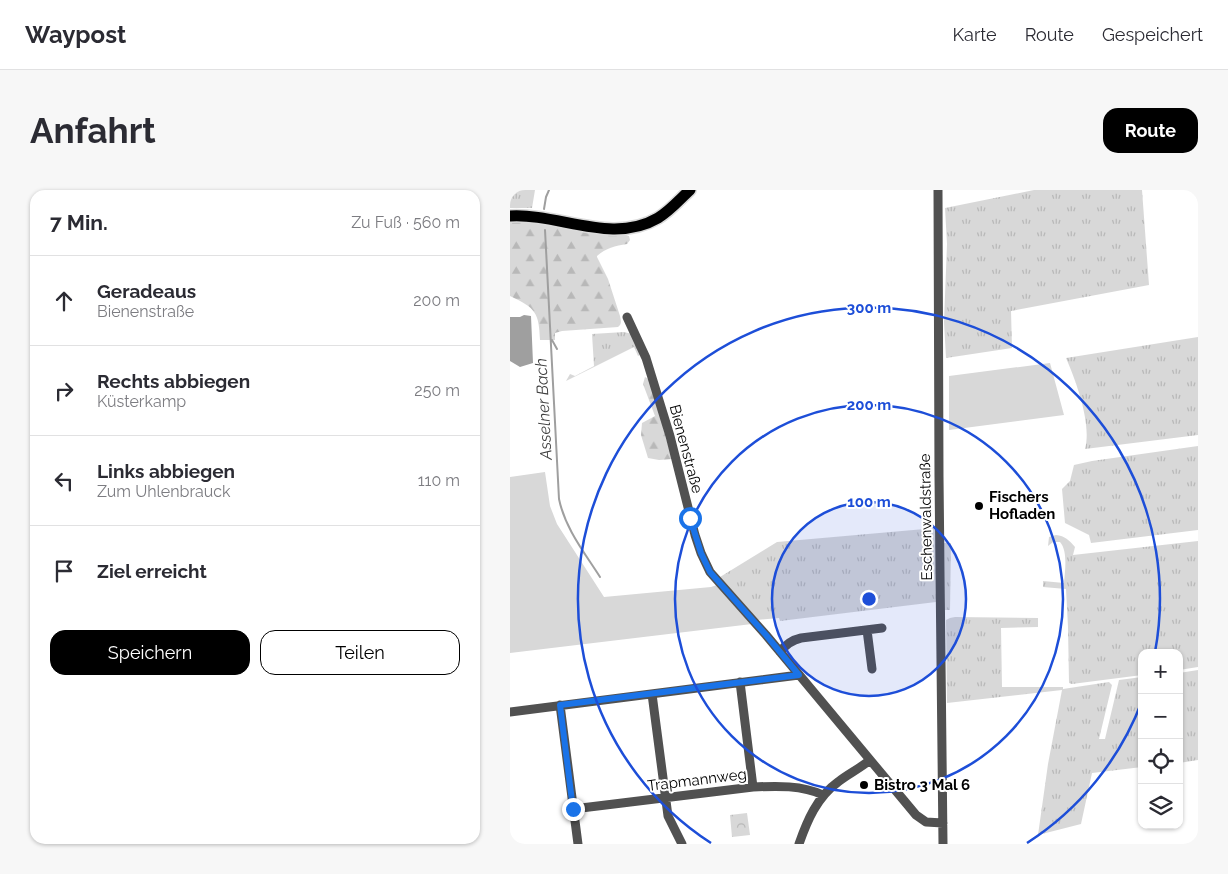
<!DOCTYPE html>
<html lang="de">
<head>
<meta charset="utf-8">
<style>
  body { margin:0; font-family:Raleway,sans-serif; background:#f7f7f7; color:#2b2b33 }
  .controls { position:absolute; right:15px; bottom:15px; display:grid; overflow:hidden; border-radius:10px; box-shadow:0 1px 4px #0004 }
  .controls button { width:45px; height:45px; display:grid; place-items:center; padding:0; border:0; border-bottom:1px solid #e1e1e2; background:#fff; color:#2b2b33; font:25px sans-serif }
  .stop { position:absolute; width:15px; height:15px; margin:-11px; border:4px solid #1a73e8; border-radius:50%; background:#fff }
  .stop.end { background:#1a73e8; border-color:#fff; box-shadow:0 1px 5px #0008 }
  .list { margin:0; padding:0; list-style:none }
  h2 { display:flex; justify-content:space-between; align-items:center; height:65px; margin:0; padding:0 20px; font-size:21px }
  h2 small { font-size:16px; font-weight:400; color:#7c7c81 }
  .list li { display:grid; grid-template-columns:32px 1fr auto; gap:15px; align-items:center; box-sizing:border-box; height:90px; padding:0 20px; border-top:1px solid #e1e1e2 }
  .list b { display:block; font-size:19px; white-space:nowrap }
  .list p { margin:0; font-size:16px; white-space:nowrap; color:#7c7c81 }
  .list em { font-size:16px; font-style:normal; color:#7c7c81 }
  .actions { display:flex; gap:10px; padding:15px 20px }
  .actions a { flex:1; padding:11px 0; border:1px solid #000; border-radius:15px; text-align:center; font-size:18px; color:#000 }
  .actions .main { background:#000; color:#fff }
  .icon { flex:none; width:28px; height:28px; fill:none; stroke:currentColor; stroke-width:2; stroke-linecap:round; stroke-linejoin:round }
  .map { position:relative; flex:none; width:688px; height:654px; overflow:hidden; border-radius:15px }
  header { display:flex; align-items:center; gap:30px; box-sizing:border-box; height:70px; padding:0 25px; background:#fff; border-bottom:1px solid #e1e1e2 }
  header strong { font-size:24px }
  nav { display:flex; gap:28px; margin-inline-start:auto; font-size:18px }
  .intro { display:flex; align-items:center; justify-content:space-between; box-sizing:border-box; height:120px; padding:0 30px }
  h1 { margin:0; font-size:35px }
  .button { padding:12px 22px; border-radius:15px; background:#000; color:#fff; font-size:18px; font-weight:700 }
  main { display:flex; gap:30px; padding:0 30px }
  aside { flex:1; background:#fff; border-radius:15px; box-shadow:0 1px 4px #0004 }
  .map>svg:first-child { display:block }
</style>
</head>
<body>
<header>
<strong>Waypost</strong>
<nav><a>Karte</a><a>Route</a><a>Gespeichert</a></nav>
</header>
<div class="intro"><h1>Anfahrt</h1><a class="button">Route</a></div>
<main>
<aside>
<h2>7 Min.<small>Zu Fuß · 560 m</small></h2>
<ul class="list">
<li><svg class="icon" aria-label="ahead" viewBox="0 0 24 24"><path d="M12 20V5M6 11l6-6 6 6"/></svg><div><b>Geradeaus</b><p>Bienenstraße</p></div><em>200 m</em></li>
<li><svg class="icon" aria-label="right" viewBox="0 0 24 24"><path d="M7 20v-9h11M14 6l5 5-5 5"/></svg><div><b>Rechts abbiegen</b><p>Küsterkamp</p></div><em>250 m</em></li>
<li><svg class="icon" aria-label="left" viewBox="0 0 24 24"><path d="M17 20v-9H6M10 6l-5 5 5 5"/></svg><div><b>Links abbiegen</b><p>Zum Uhlenbrauck</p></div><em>110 m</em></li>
<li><svg class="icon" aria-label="arrive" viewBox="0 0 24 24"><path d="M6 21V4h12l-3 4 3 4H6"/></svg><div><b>Ziel erreicht</b></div></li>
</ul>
<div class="actions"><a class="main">Speichern</a><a>Teilen</a></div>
</aside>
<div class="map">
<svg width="688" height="654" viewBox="0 0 688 654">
  <defs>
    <pattern id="grass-tufts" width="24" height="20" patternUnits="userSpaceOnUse" patternTransform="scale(1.25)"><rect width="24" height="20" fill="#d8d8d8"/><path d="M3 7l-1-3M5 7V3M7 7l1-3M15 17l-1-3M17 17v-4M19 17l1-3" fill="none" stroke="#b8b8b8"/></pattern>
    <pattern id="forest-firs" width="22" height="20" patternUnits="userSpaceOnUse" patternTransform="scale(1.25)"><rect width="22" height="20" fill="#d8d8d8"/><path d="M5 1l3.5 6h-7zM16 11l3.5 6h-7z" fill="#b8b8b8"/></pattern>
    <pattern id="park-crowns" width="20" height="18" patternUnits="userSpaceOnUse" patternTransform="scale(1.25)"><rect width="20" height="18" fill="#d8d8d8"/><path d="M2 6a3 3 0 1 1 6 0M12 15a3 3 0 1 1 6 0" fill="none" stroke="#b8b8b8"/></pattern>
  </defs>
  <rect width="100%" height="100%" fill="#fff"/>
  <!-- grass -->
  <path fill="url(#grass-tufts)" d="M0,0H25L22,18H0Z
    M524,0H632L639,95L501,121L502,158L436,168L434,132L437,54L435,18Z
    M114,142L122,144L130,165L128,166L124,157L56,191L60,184L65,186L84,176L82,144Z
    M688,147V245L575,259C582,234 566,191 556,168Z
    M688,256V340L581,353L579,345L555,333L552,299L560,291L564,275L582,271Z
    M426,338V412L270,431L269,428L247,430L210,387L267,352Z
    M546,345C555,346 559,350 565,357L563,365L688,351V477L669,480V463H632V485L562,494L559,493L558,437L556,399L533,397V391L554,393C555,381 558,361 550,352H543L538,356L539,347Z
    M434,353H441L440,420H435Z
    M445,427L528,428V437L491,438L492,497H553V499L599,492L602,495L589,549H595L609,490L632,487V577L582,583L571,634L528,645L538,574L552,500L437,513L436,430L440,428Z
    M688,480V570L669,573V483Z"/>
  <!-- forest -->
  <path fill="url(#forest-firs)" d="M7,31L31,34L35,33L89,43L116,45L119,46L120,50L117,54C105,56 96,58 87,66V67L98,89L110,126C111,131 112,134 108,137L52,141L45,143V150H30C29,123 26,118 0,106V32Z
    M135,187L140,190L162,269L149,270L138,268L131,245L132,233L145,226L133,194Z"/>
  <!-- park -->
  <path fill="url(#park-crowns)" d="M237,623L240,645L222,647L220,625Z"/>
  <!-- garden -->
  <path fill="#d8d8d8" d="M540,173L554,225L439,240V186Z
    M35,282L40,316L47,334L94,407L201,397L207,395L242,434L0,463V287Z"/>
  <!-- water -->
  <path fill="#9f9f9f" d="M14,125L21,126L23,173L10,177L0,171V127H10Z"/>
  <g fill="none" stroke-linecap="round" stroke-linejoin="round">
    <!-- stream -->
    <path stroke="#9f9f9f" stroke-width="2" d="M34,19L36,7L39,0
      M35,40L49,309C55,338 74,362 90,387
      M42,150L47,159"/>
    <!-- major casing -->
    <g stroke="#dbdbdb" stroke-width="14">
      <path id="major" d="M0,26C49,23 102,55 148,28C160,21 170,9 180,0"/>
    </g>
    <!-- minor -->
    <path stroke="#515151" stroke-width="9" d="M428,0L429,287L433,654
      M117,127L136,168L160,246L185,345L191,363L200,382L256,445L406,625L416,632L433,633
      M357,440L362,479
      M270,462C276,454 282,450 291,448L372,438
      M230,492L243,597
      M142,504L158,626L172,654
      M50,515L68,654
      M0,522L289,485
      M63,619L243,597C267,596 292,595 313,605
      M289,654C297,631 307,607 328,592C338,584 349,579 360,570"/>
    <!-- major -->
    <use href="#major" stroke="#000" stroke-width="11"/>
  </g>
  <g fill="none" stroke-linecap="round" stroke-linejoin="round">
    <!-- route -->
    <path stroke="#1a73e8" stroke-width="6" d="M63,619L50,515L289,485L256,445L200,382L191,363L180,328"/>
  </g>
  <!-- distance rings -->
  <circle cx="359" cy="409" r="97" fill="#1d4ed8" fill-opacity=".12"/>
  <g fill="none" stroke="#1d4ed8" stroke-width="2.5">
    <circle cx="359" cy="409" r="97"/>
    <circle cx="359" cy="409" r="194"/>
    <path d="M632 511A291 291 0 0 1 517 653M201 653A291 291 0 1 1 645 462"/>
  </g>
  <!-- markers -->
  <g fill="#000" stroke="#fff" stroke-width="2">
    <circle cx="469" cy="316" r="5"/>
    <circle cx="354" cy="595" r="5"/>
  </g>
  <g text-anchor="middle" stroke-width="4" stroke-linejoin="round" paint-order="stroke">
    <!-- street labels -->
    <g font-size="15" fill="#000" stroke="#fff">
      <text transform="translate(176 259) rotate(75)" y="5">Bienenstraße</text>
      <text transform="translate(416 327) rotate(-91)" y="5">Eschenwaldstraße</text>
      <text transform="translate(187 590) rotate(-7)" y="5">Trapmannweg</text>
    </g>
    <!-- poi labels -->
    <g font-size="15" font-weight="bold" fill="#000" stroke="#fff" text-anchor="start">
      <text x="479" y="312">Fischers<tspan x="479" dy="17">Hofladen</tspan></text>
      <text x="364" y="600">Bistro 3 Mal 6</text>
    </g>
    <!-- water labels -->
    <g font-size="16" font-style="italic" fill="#404040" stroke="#fff">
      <text transform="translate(33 219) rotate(-93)" y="6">Asselner Bach</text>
    </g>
  </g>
  <circle cx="359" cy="409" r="8" fill="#1d4ed8" stroke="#fff" stroke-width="2.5"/>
  <g font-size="15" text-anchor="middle" font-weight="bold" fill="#1d4ed8" stroke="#fff" stroke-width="4" stroke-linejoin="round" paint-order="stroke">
    <text x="359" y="123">300 m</text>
    <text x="359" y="220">200 m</text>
    <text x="359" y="317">100 m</text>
  </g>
</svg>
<div class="controls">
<button>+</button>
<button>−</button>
<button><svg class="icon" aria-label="locate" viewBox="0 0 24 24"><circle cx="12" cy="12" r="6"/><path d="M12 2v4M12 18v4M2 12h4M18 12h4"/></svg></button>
<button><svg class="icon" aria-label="layers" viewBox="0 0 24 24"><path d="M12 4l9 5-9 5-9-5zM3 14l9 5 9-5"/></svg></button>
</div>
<div class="stop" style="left:180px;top:328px"></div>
<div class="stop end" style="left:63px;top:619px"></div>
</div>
</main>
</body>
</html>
